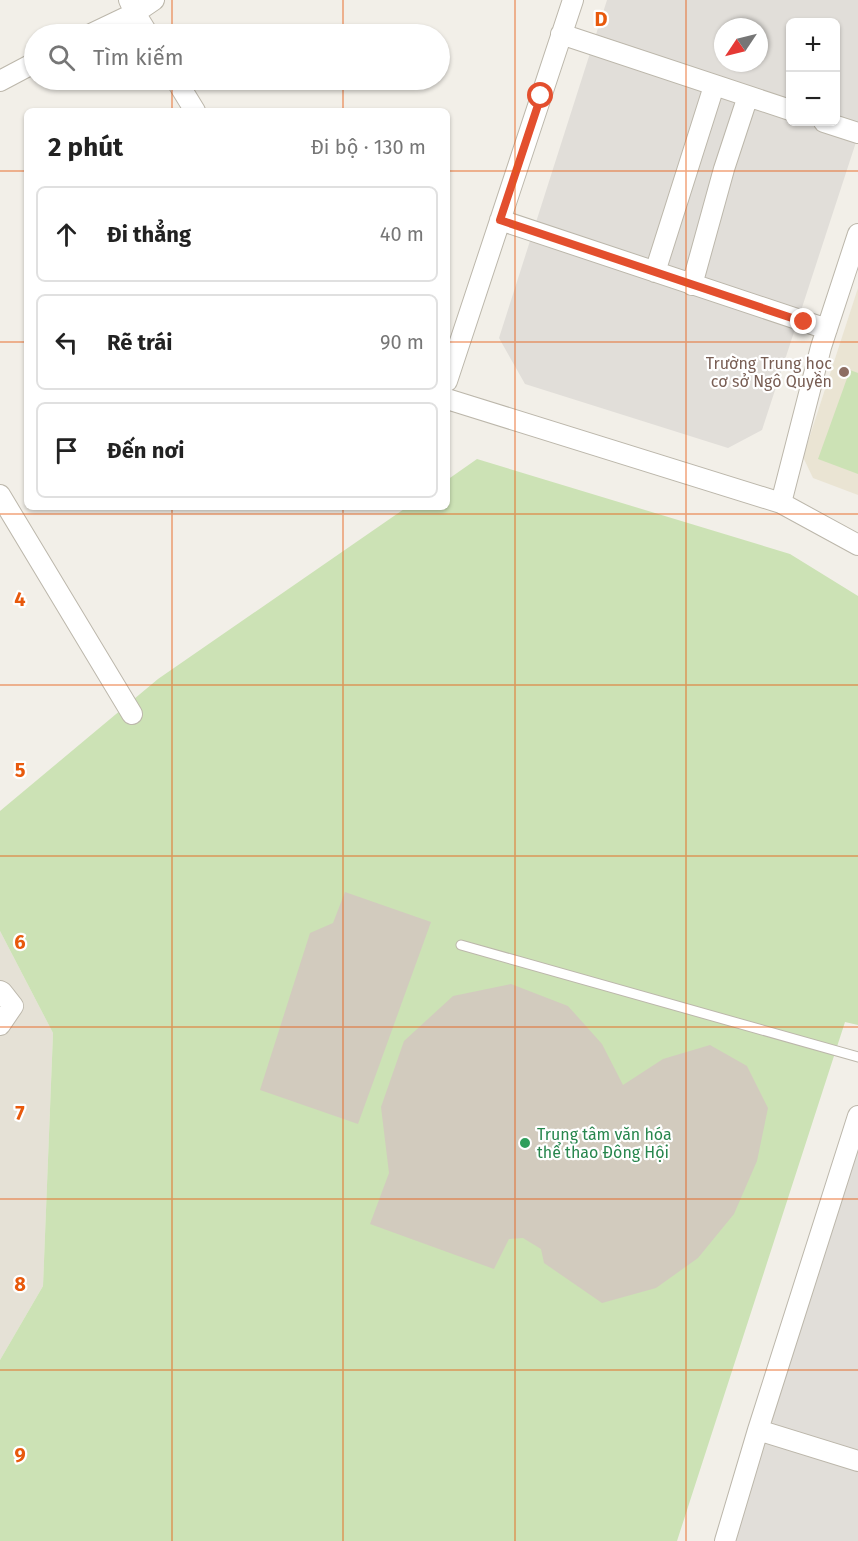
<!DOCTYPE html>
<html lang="vi">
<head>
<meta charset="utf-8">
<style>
  body { margin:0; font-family:"Fira Sans",sans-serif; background:#f2f2f2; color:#222 }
  .controls { position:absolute; right:18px; top:18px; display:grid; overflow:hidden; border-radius:9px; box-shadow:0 2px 4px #0004 }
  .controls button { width:54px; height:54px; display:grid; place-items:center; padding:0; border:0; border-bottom:2px solid #e0e0e0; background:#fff; color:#222; font:30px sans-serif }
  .compass { position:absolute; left:714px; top:18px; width:54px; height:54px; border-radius:50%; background:#fff; box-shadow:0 2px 4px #0004; rotate:235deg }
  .stop { position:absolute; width:18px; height:18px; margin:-14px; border:4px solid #e34f2e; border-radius:50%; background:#fff }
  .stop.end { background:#e34f2e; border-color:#fff; box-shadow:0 2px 6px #0008 }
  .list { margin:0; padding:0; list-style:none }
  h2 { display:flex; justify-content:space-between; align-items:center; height:78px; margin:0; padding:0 24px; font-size:26px }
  h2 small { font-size:20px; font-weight:400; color:#767676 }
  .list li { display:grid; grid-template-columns:39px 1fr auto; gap:18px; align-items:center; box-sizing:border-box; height:96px; margin:0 12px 12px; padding:0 12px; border:2px solid #e0e0e0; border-radius:9px }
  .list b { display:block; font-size:22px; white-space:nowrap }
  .list em { font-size:20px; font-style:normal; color:#767676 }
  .icon { flex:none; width:33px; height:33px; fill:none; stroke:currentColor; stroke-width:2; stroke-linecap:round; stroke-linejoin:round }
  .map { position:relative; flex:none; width:858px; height:1541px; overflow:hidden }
  .search { position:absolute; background:#fff; box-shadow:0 2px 4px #0004; left:24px; top:24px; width:426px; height:66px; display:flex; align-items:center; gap:15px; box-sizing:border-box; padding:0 21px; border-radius:33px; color:#767676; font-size:22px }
  .panel { position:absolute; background:#fff; box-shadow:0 2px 4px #0004; left:24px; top:108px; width:426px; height:402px; border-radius:9px }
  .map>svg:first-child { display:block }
</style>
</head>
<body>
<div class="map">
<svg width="858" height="1541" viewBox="0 0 858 1541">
  <rect width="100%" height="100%" fill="#f2efe8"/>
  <!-- residential -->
  <path fill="#e5e1d6" d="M0,931L53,1033L43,1286L0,1360Z"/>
  <!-- industrial -->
  <path fill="#e1ded9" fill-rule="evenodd" d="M607,0H858V136L762,430L728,448L525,384L499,338ZM790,22H836V122H790ZM723,27H759V63H723Z
    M858,1116V1541H725Z"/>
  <!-- education -->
  <path fill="#eae4d3" d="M858,288V495L813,478L803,457Z"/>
  <!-- green -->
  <path fill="#cce2b5" d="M850,370L858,373V474L818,459Z
    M477,459L790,554L858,596V1025L845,1022L677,1541H0V1360L43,1286L53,1033L0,931V811L158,679L407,507H447V480Z"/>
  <!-- building -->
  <path fill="#d2cbbe" d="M345,892L431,922L358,1124L260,1090L310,933L333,923Z
    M511,984L568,1006L602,1044L623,1085L663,1059L710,1045L747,1066L768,1108L757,1161L734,1214L698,1258L656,1288L602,1303L544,1263L541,1249L523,1238L509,1239L494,1269L370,1224L389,1173L381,1107L404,1041L453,996Z"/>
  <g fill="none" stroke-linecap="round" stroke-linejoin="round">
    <!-- service casing -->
    <g stroke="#bcb7ab" stroke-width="11">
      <path id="service" d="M461,945L858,1057"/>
    </g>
    <!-- minor casing -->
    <g stroke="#bcb7ab" stroke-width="22">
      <path id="minor" d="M129,0L135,13L148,34
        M91,34L135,13L154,0
        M561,34L790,110
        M176,80L195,111
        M0,81L34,63
        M824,122L858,133
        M500,220L827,329
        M655,272L714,86
        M692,285L724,169L748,96
        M447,381L573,0
        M447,399L781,503L858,545
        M0,495L132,714
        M781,503L821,347L858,234
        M0,991L2,992L13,1006L0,1025
        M758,1430L858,1461
        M725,1541L758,1430L858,1116"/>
    </g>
    <!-- service -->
    <use href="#service" stroke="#fff" stroke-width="9"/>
    <!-- minor -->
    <use href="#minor" stroke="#fff" stroke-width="20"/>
  </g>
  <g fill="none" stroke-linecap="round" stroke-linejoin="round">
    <!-- route -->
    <path stroke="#e34f2e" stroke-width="8" d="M541,96L500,220L804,322"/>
  </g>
  <!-- grid -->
  <path fill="none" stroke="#e8590c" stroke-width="1.5" stroke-opacity="0.55" d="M172,0V34M343,0V34M515,0V1541M686,0V1541M172,80V111M343,80V111M0,171H27M447,171H858M0,342H27M447,342H858M172,507V1541M343,507V1541M0,514H858M0,685H858M0,856H858M0,1027H858M0,1199H858M0,1370H858"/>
  <!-- markers -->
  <circle fill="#8d6e63" stroke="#fff" stroke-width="2" cx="844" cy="372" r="6"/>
  <circle fill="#2e9e5b" stroke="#fff" stroke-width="2" cx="525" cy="1143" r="6"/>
  <g text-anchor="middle" stroke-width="4.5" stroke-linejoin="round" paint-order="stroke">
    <!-- education labels -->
    <g font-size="16" fill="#785e54" stroke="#fff" text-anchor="end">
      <text x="832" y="369">Trường Trung học<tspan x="832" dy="18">cơ sở Ngô Quyền</tspan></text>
    </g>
    <!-- leisure labels -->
    <g font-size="16" fill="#27864d" stroke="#fff" text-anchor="start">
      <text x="537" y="1140">Trung tâm văn hóa<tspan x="537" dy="18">thể thao Đông Hội</tspan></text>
    </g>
  </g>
  <g font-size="20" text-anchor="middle" font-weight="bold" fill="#e8590c" stroke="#fff" stroke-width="4.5" stroke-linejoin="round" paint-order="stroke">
    <text x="601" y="26">D</text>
    <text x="20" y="606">4</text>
    <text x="20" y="777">5</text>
    <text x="20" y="949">6</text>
    <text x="20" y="1120">7</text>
    <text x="20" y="1291">8</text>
    <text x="20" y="1462">9</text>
  </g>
</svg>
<div class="controls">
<button>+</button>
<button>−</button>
</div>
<svg class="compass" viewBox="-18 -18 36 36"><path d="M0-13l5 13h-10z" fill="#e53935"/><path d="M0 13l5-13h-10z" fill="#767676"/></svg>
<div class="stop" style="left:541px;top:96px"></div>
<div class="stop end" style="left:804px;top:322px"></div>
<div class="search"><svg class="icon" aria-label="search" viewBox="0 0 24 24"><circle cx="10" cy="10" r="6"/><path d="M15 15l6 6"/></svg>Tìm kiếm</div>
<section class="panel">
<h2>2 phút<small>Đi bộ · 130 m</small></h2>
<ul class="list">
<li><svg class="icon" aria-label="ahead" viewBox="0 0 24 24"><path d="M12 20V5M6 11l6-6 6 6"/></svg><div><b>Đi thẳng</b></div><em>40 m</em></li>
<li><svg class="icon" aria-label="left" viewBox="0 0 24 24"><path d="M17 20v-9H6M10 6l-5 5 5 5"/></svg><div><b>Rẽ trái</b></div><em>90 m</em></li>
<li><svg class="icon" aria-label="arrive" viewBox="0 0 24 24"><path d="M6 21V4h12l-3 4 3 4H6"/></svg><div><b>Đến nơi</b></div></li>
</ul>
</section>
</div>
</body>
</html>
